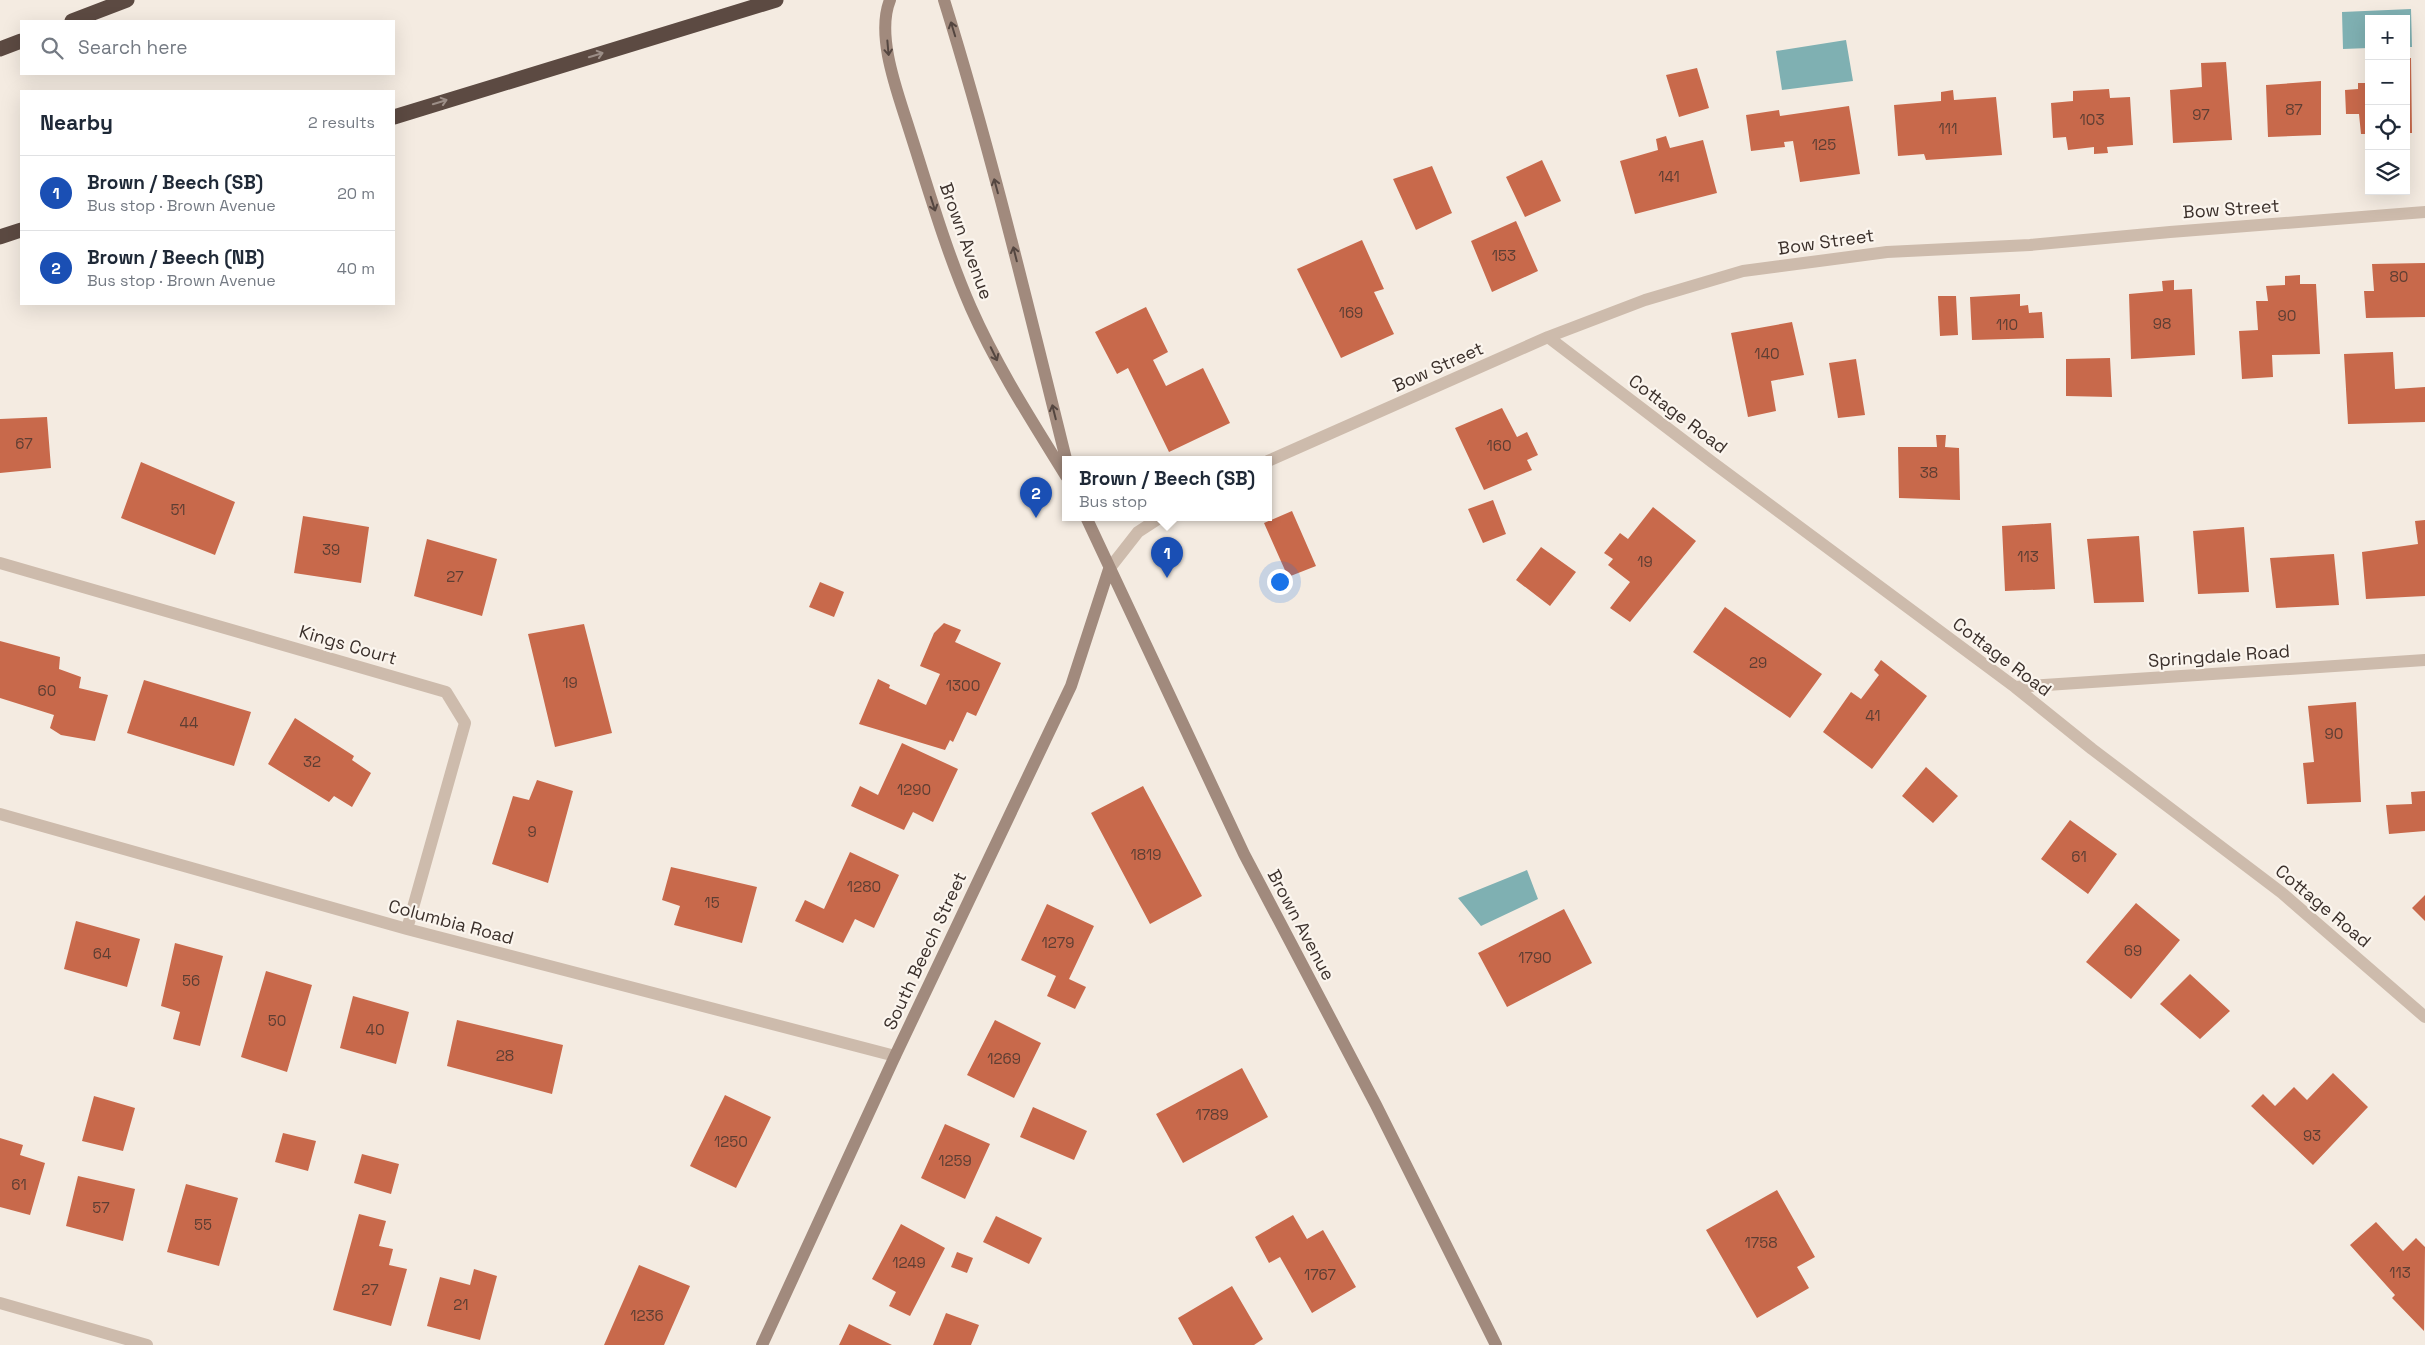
<!DOCTYPE html>
<html lang="en">
<head>
<meta charset="utf-8">
<style>
  body { margin:0; font-family:"Space Grotesk",sans-serif; background:#f2f2f3; color:#1f2937 }
  .controls { position:absolute; right:15px; top:15px; display:grid; overflow:hidden; border-radius:0px; box-shadow:0 5px 20px #0002 }
  .controls button { width:45px; height:45px; display:grid; place-items:center; padding:0; border:0; border-bottom:1px solid #e0e1e3; background:#fff; color:#1f2937; font:25px sans-serif }
  .you { position:absolute; left:1279px; top:581px; width:18px; height:18px; margin:-12px; border:4px solid #fff; border-radius:50%; background:#1a73e8; box-shadow:0 0 0 8px #1a73e833 }
  .badge { display:grid; place-items:center; width:32px; height:32px; border-radius:50%; background:#111827; color:#fff; font-size:16px; font-weight:700 }
  .pin { position:absolute; translate:-50% -41px; filter:drop-shadow(0 1px 2px #0008) }
  .pin::after { content:''; position:absolute; top:26px; width:18px; height:15px; background:inherit; clip-path:polygon(0 0,100% 0,50% 100%) }
  .popup { position:absolute; left:1062px; top:456px; width:210px; height:65px; box-sizing:border-box; display:grid; place-content:center; border-radius:0px; background:#fff; filter:drop-shadow(0 1px 4px #0005); font-size:16px; white-space:nowrap; color:#747a83 }
  .popup b { font-size:19px; color:#1f2937 }
  .popup::after { content:''; position:absolute; left:50%; top:100%; margin-left:-10px; border:10px solid transparent; border-top-color:#fff }
  .list { margin:0; padding:0; list-style:none }
  h2 { display:flex; justify-content:space-between; align-items:center; height:65px; margin:0; padding:0 20px; font-size:21px }
  h2 small { font-size:16px; font-weight:400; color:#747a83 }
  .list li { display:grid; grid-template-columns:32px 1fr auto; gap:15px; align-items:center; box-sizing:border-box; height:75px; padding:0 20px; border-top:1px solid #e0e1e3 }
  .list b { display:block; font-size:19px; white-space:nowrap }
  .list p { margin:0; font-size:16px; white-space:nowrap; color:#747a83 }
  .list em { font-size:16px; font-style:normal; color:#747a83 }
  .icon { flex:none; width:28px; height:28px; fill:none; stroke:currentColor; stroke-width:2; stroke-linecap:round; stroke-linejoin:round }
  .map { position:relative; flex:none; width:2425px; height:1345px; overflow:hidden }
  .search { position:absolute; background:#fff; box-shadow:0 5px 20px #0002; left:20px; top:20px; width:375px; height:55px; display:flex; align-items:center; gap:12px; box-sizing:border-box; padding:0 18px; border-radius:0px; color:#747a83; font-size:19px }
  .panel { position:absolute; background:#fff; box-shadow:0 5px 20px #0002; left:20px; top:90px; width:375px; height:215px; border-radius:0px }
  .map>svg:first-child { display:block }
</style>
</head>
<body>
<div class="map">
<svg width="2425" height="1345" viewBox="0 0 2425 1345">
  <rect width="100%" height="100%" fill="#f4ebe1"/>
  <!-- water -->
  <path fill="#7fb0b2" d="M2411,9L2412,47H2406V19H2369V48L2343,49L2342,12Z
    M1846,40L1853,81L1782,90L1776,51Z
    M1527,870L1538,899L1481,926L1458,898Z"/>
  <!-- building -->
  <path fill="#c8694b" d="M2406,58H2411L2412,133H2406Z
    M2226,62L2232,140L2173,143L2170,90L2202,87L2201,63Z
    M1697,68L1709,108L1679,117L1666,75Z
    M2321,81V135L2268,137L2266,85Z
    M2358,83H2369V134H2361L2359,114H2346L2345,90L2358,89Z
    M2109,89L2110,98L2130,97L2133,145L2107,147L2108,153L2094,154V147L2068,150L2066,137L2053,138L2051,103L2073,101V91Z
    M1953,90L1954,100L1996,97L2002,155L1926,160L1924,154L1898,156L1894,105L1941,101V92Z
    M1849,106L1860,174L1800,182L1793,141L1784,142L1785,147L1751,151L1746,115L1779,110L1780,116Z
    M1666,136L1670,148L1703,140L1717,193L1635,214L1620,161L1658,150L1656,139Z
    M1542,160L1561,201L1525,217L1506,177Z
    M1432,166L1452,213L1416,230L1393,179Z
    M1516,221L1538,271L1492,292L1471,241Z
    M1362,240L1384,289L1374,292L1394,334L1341,358L1297,269Z
    M2425,263V317L2366,318L2364,291H2374L2372,264Z
    M2300,275V284H2316L2320,354L2272,355L2273,377L2242,379L2239,331L2258,330L2256,301H2268L2266,286L2285,285V276Z
    M2174,280V290L2192,289L2195,355L2131,359L2129,294L2163,291L2162,281Z
    M2020,294V306L2028,305L2029,313L2042,312L2044,338L1972,340L1970,297Z
    M1938,296H1956L1958,335L1940,336Z
    M1146,307L1168,352L1153,360L1166,386L1203,368L1230,423L1169,452L1128,368L1117,374L1095,332Z
    M1792,322L1804,375L1771,381L1776,411L1748,417L1731,333Z
    M2393,352L2395,389L2425,387V422L2348,424L2344,354Z
    M2110,358L2112,397L2066,396V359Z
    M1856,359L1865,415L1838,418L1829,363Z
    M1502,408L1517,437L1527,432L1538,455L1527,460L1532,470L1484,490L1455,428Z
    M47,417L51,468L0,473V419Z
    M1936,435H1946L1945,447L1959,448L1960,500L1899,498L1898,447H1937Z
    M141,462L235,502L215,555L121,518Z
    M1493,500L1506,534L1483,543L1468,509Z
    M1653,507L1696,541L1630,622L1610,608L1630,582L1608,565L1613,559L1604,553L1620,533L1628,539Z
    M1292,511L1316,566L1288,577L1264,523Z
    M303,516L369,527L361,583L294,573Z
    M2425,520V596L2366,599L2362,552L2418,544L2415,521Z
    M2051,523L2055,589L2005,591L2002,526Z
    M2244,527L2249,592L2198,594L2193,531Z
    M2139,536L2144,602L2094,603L2087,539Z
    M427,539L497,559L482,616L414,596Z
    M1541,547L1576,572L1550,606L1516,580Z
    M2334,554L2339,605L2276,608L2270,558Z
    M820,582L844,592L834,617L809,607Z
    M1725,607L1822,674L1790,718L1693,652Z
    M944,623L961,630L955,642L1001,663L976,716L967,712L953,742L950,740L945,750L859,724L878,679L890,685L889,688L926,705L940,674L920,666L934,633Z
    M584,624L612,733L555,747L528,634Z
    M0,641L60,657L59,669L81,677L79,688L108,695L95,741L61,735L50,728L54,715L0,698Z
    M1881,660L1927,696L1872,769L1823,732L1851,692L1861,699L1879,675L1874,670Z
    M144,680L251,712L234,766L127,733Z
    M2356,702L2361,802L2307,804L2303,763L2314,762L2308,706Z
    M295,718L354,756L352,760L371,773L352,807L334,796L329,802L268,764Z
    M902,743L958,769L933,822L913,812L904,830L851,806L860,786L878,795Z
    M1926,767L1958,796L1933,823L1902,796Z
    M537,780L573,791L548,883L492,864L513,796L529,800Z
    M1143,786L1202,896L1150,924L1091,813Z
    M2425,791V831L2389,834L2386,805L2412,804L2411,792Z
    M2070,820L2117,854L2088,894L2041,859Z
    M850,852L899,875L874,928L855,919L843,943L795,921L805,900L824,909Z
    M671,867L757,887L742,943L674,925L680,906L662,900Z
    M2425,895V921L2412,908Z
    M2136,903L2180,940L2131,999L2086,962Z
    M1047,904L1094,926L1069,979L1086,987L1075,1009L1047,996L1056,976L1021,960Z
    M1564,909L1592,963L1507,1007L1478,953Z
    M76,921L140,939L127,987L64,969Z
    M175,943L223,956L200,1046L173,1039L180,1012L161,1006Z
    M266,971L312,985L287,1072L241,1057Z
    M2190,974L2230,1011L2200,1039L2160,1004Z
    M353,996L409,1012L396,1064L340,1048Z
    M457,1020L563,1045L552,1094L447,1066Z
    M995,1020L1041,1043L1014,1098L967,1075Z
    M1242,1068L1268,1117L1183,1163L1156,1114Z
    M2333,1073L2368,1107L2313,1165L2251,1106L2263,1094L2275,1106L2294,1087L2307,1100Z
    M725,1095L771,1117L736,1188L690,1166Z
    M94,1096L135,1108L123,1151L82,1141Z
    M1033,1107L1087,1131L1074,1160L1020,1137Z
    M945,1124L990,1144L965,1199L921,1178Z
    M283,1133L316,1141L308,1171L275,1162Z
    M0,1138L23,1145L20,1155L45,1163L30,1215L0,1207Z
    M362,1154L399,1164L391,1194L354,1183Z
    M78,1176L135,1189L123,1241L66,1226Z
    M186,1184L238,1198L219,1266L167,1252Z
    M1777,1190L1815,1257L1797,1267L1809,1288L1757,1318L1706,1230Z
    M359,1214L386,1221L379,1246L393,1249L389,1265L407,1269L391,1326L333,1310Z
    M1293,1215L1307,1239L1323,1230L1356,1287L1312,1313L1280,1257L1269,1263L1255,1237Z
    M996,1216L1042,1238L1029,1264L983,1242Z
    M2376,1222L2403,1251L2416,1238L2425,1247L2424,1331L2392,1298L2395,1295L2350,1245Z
    M901,1224L945,1248L910,1316L889,1306L896,1292L872,1279Z
    M957,1252L973,1258L967,1273L951,1267Z
    M639,1265L690,1286L664,1345H604Z
    M474,1269L497,1276L480,1340L427,1326L440,1277L470,1285Z
    M1232,1286L1263,1339L1254,1345H1193L1178,1318Z
    M946,1313L979,1325L971,1345H933Z
    M849,1324L892,1345H839Z"/>
  <g fill="none" stroke-linecap="round" stroke-linejoin="round">
    <!-- street -->
    <path stroke="#cdbbac" stroke-width="12" d="M1548,337L1712,462L2015,687L2092,749L2282,893L2425,1017
      M1268,461L1548,337L1645,300L1743,271L1887,252L2030,245L2170,232L2425,212
      M0,563L446,692L465,723L407,929
      M1109,569L1138,532L1161,517
      M2015,687L2425,660
      M0,814L407,929L895,1056
      M0,1303L147,1345"/>
    <!-- secondary -->
    <path stroke="#a18a7d" stroke-width="12" d="M890,0C875,37 899,96 910,132C929,191 946,251 971,308C997,367 1032,421 1066,476
      M944,0C991,151 1028,306 1066,459
      M1086,517L1244,854L1376,1105L1496,1345
      M762,1345L895,1056L1071,686L1109,569"/>
    <!-- highway -->
    <path stroke="#5c4a42" stroke-width="15" d="M72,21L127,0
      M0,49L21,41
      M394,117L776,0
      M0,237L21,230"/>
  </g>
  <!-- one-way arrows -->
  <defs><path id="oneway-shaft" d="M-6 0H5M1.5-3L5.5 0L1.5 3" fill="none" stroke-width="1.6" stroke-linecap="round" stroke-linejoin="round" transform="scale(1.25)"/></defs>
  <g stroke="#544640">
    <use href="#oneway-shaft" transform="translate(953 29) rotate(-107)"/>
    <use href="#oneway-shaft" transform="translate(888 48) rotate(85)"/>
    <use href="#oneway-shaft" transform="translate(996 186) rotate(-105)"/>
    <use href="#oneway-shaft" transform="translate(933 204) rotate(72)"/>
    <use href="#oneway-shaft" transform="translate(1015 254) rotate(-104)"/>
    <use href="#oneway-shaft" transform="translate(994 354) rotate(64)"/>
    <use href="#oneway-shaft" transform="translate(1054 412) rotate(-104)"/>
  </g>
  <g stroke="#9c8e87">
    <use href="#oneway-shaft" transform="translate(596 55) rotate(-17)"/>
    <use href="#oneway-shaft" transform="translate(440 102) rotate(-17)"/>
  </g>
  <g text-anchor="middle" stroke-width="4.5" stroke-linejoin="round" paint-order="stroke">
    <!-- number labels -->
    <g font-size="15" fill="#5e3e33">
      <text x="2294" y="115">87</text>
      <text x="2201" y="120">97</text>
      <text x="2092" y="125">103</text>
      <text x="1948" y="134">111</text>
      <text x="1824" y="150">125</text>
      <text x="1669" y="182">141</text>
      <text x="1504" y="261">153</text>
      <text x="2399" y="282">80</text>
      <text x="1351" y="318">169</text>
      <text x="2287" y="321">90</text>
      <text x="2162" y="329">98</text>
      <text x="2007" y="330">110</text>
      <text x="1767" y="359">140</text>
      <text x="24" y="449">67</text>
      <text x="1499" y="451">160</text>
      <text x="1929" y="478">38</text>
      <text x="178" y="515">51</text>
      <text x="331" y="555">39</text>
      <text x="2028" y="562">113</text>
      <text x="1645" y="567">19</text>
      <text x="455" y="582">27</text>
      <text x="1758" y="668">29</text>
      <text x="570" y="688">19</text>
      <text x="963" y="691">1300</text>
      <text x="47" y="696">60</text>
      <text x="1873" y="721">41</text>
      <text x="189" y="728">44</text>
      <text x="2334" y="739">90</text>
      <text x="312" y="767">32</text>
      <text x="914" y="795">1290</text>
      <text x="532" y="837">9</text>
      <text x="1146" y="860">1819</text>
      <text x="2079" y="862">61</text>
      <text x="864" y="892">1280</text>
      <text x="712" y="908">15</text>
      <text x="1058" y="948">1279</text>
      <text x="2133" y="956">69</text>
      <text x="102" y="959">64</text>
      <text x="1535" y="963">1790</text>
      <text x="191" y="986">56</text>
      <text x="277" y="1026">50</text>
      <text x="375" y="1035">40</text>
      <text x="505" y="1061">28</text>
      <text x="1004" y="1064">1269</text>
      <text x="1212" y="1120">1789</text>
      <text x="2312" y="1141">93</text>
      <text x="731" y="1147">1250</text>
      <text x="955" y="1166">1259</text>
      <text x="19" y="1190">61</text>
      <text x="101" y="1213">57</text>
      <text x="203" y="1230">55</text>
      <text x="1761" y="1248">1758</text>
      <text x="909" y="1268">1249</text>
      <text x="2400" y="1278">113</text>
      <text x="1320" y="1280">1767</text>
      <text x="370" y="1295">27</text>
      <text x="461" y="1310">21</text>
      <text x="647" y="1321">1236</text>
    </g>
    <!-- street labels -->
    <g font-size="18" fill="#3b302b" stroke="#fbf5ee">
      <text transform="translate(2231 209) rotate(-4)" y="6">Bow Street</text>
      <text transform="translate(966 241) rotate(70)" y="6">Brown Avenue</text>
      <text transform="translate(1826 242) rotate(-8)" y="6">Bow Street</text>
      <text transform="translate(1438 367) rotate(-24)" y="6">Bow Street</text>
      <text transform="translate(1678 414) rotate(37)" y="6">Cottage Road</text>
      <text transform="translate(348 645) rotate(16)" y="6">Kings Court</text>
      <text transform="translate(2219 656) rotate(-4)" y="6">Springdale Road</text>
      <text transform="translate(2002 657) rotate(37)" y="6">Cottage Road</text>
      <text transform="translate(2323 906) rotate(40)" y="6">Cottage Road</text>
      <text transform="translate(451 922) rotate(15)" y="6">Columbia Road</text>
      <text transform="translate(1301 925) rotate(62)" y="6">Brown Avenue</text>
      <text transform="translate(925 951) rotate(-65)" y="6">South Beech Street</text>
    </g>
  </g>
</svg>
<div class="controls">
<button>+</button>
<button>−</button>
<button><svg class="icon" aria-label="locate" viewBox="0 0 24 24"><circle cx="12" cy="12" r="6"/><path d="M12 2v4M12 18v4M2 12h4M18 12h4"/></svg></button>
<button><svg class="icon" aria-label="layers" viewBox="0 0 24 24"><path d="M12 4l9 5-9 5-9-5zM3 14l9 5 9-5"/></svg></button>
</div>
<div class="you"></div>
<div class="pin badge" style="left:1167px;top:578px;background:#1a4fb4">1</div>
<div class="popup"><b>Brown / Beech (SB)</b>Bus stop</div>
<div class="pin badge" style="left:1036px;top:518px;background:#1a4fb4">2</div>
<div class="search"><svg class="icon" aria-label="search" viewBox="0 0 24 24"><circle cx="10" cy="10" r="6"/><path d="M15 15l6 6"/></svg>Search here</div>
<section class="panel">
<h2>Nearby<small>2 results</small></h2>
<ul class="list">
<li><span class="badge" style="background:#1a4fb4">1</span><div><b>Brown / Beech (SB)</b><p>Bus stop · Brown Avenue</p></div><em>20 m</em></li>
<li><span class="badge" style="background:#1a4fb4">2</span><div><b>Brown / Beech (NB)</b><p>Bus stop · Brown Avenue</p></div><em>40 m</em></li>
</ul>
</section>
</div>
</body>
</html>
